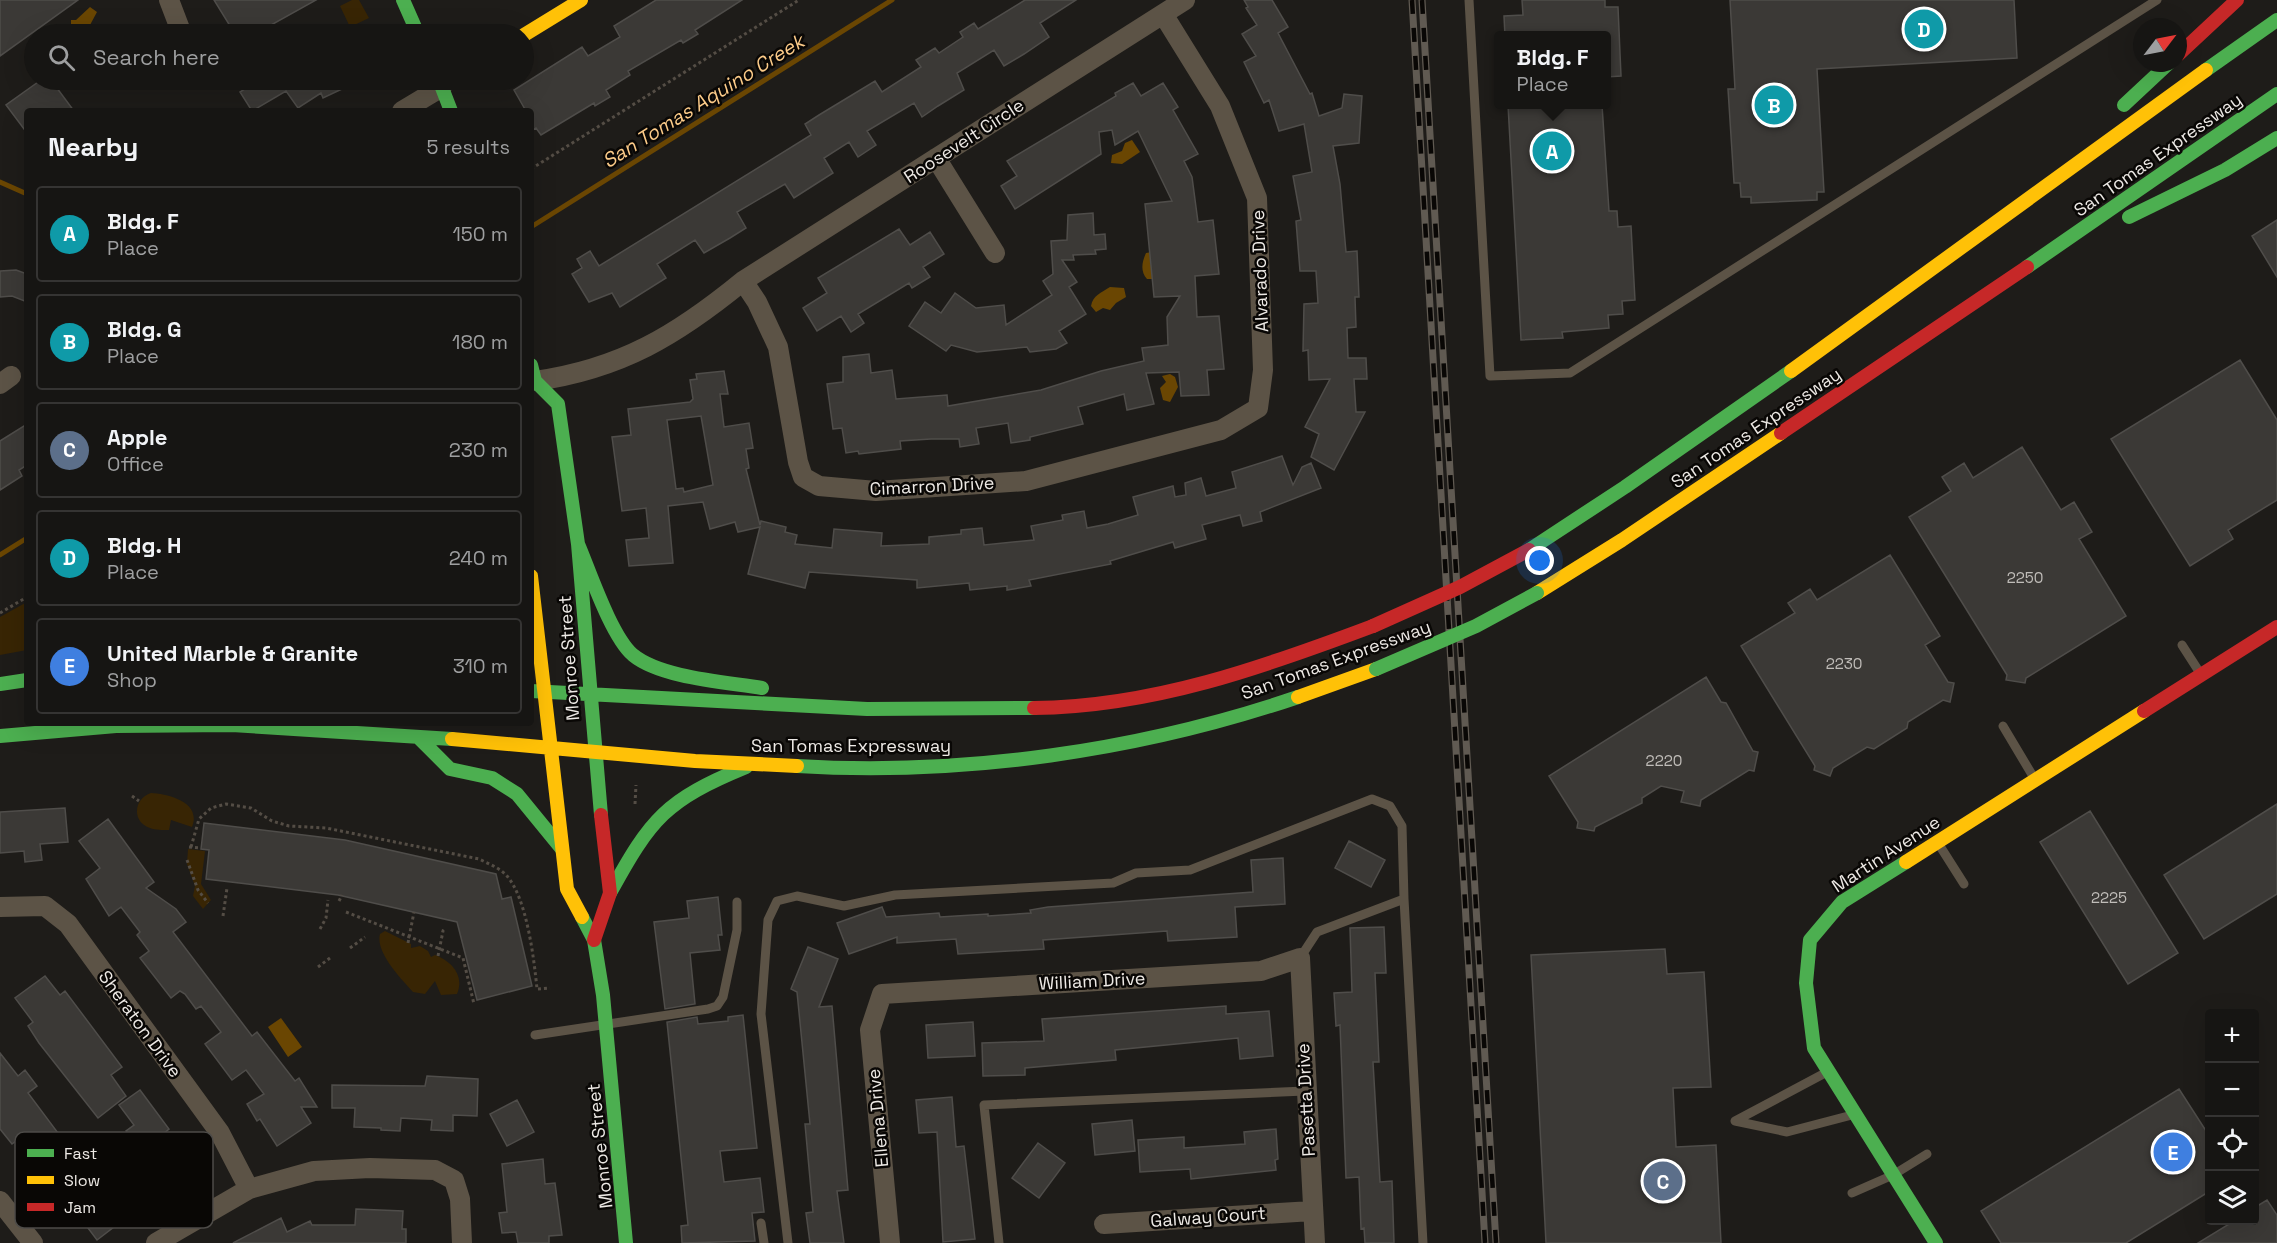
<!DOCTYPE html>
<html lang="en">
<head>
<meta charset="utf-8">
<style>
  body { margin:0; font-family:"Space Grotesk",sans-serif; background:#1f1e1c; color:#f1f3f6 }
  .controls { position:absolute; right:18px; bottom:18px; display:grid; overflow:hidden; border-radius:6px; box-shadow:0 6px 24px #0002 }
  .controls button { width:54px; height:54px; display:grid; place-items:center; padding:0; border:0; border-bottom:2px solid #353433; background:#161513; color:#f1f3f6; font:30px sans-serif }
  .compass { position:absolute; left:2133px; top:18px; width:54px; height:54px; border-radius:50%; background:#161513; box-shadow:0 6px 24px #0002; rotate:58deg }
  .you { position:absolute; left:1540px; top:561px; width:21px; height:21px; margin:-15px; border:4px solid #fff; border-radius:50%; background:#1a73e8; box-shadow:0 0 0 9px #1a73e833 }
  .badge { display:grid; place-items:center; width:39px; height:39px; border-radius:50%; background:#7c3aed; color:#fff; font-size:20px; font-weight:700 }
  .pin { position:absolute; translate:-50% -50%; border:3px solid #fff; box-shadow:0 2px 6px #0006 }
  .popup { position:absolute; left:1494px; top:31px; width:117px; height:78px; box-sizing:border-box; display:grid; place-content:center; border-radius:6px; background:#161513; filter:drop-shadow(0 2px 4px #0005); font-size:20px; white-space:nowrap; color:#9e9fa0 }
  .popup b { font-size:22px; color:#f1f3f6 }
  .popup::after { content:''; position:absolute; left:50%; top:100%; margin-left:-12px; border:12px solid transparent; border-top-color:#161513 }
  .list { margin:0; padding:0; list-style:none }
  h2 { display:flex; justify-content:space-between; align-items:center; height:78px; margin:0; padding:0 24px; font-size:26px }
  h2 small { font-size:20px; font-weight:400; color:#9e9fa0 }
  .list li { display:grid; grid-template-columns:39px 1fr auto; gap:18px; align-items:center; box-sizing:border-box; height:96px; margin:0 12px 12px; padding:0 12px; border:2px solid #353433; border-radius:6px }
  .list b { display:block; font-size:22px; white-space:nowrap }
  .list p { margin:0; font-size:20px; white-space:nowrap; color:#9e9fa0 }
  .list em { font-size:20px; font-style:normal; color:#9e9fa0 }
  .icon { flex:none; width:33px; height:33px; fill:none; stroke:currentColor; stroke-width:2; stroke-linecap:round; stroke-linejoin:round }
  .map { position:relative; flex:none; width:2277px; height:1243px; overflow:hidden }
  .search { position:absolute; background:#161513; box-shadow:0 6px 24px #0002; left:24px; top:24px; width:510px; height:66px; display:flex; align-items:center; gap:15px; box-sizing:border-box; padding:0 21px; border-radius:33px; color:#9e9fa0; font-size:22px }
  .panel { position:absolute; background:#161513; box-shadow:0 6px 24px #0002; left:24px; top:108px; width:510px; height:618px; border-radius:6px }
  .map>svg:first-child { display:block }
</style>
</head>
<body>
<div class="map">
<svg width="2277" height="1243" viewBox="0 0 2277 1243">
  <rect width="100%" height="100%" fill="#1e1c19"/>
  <!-- green -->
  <path fill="#382504" d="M352,0H359L369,18L350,27L340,6Z
    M27,602V650L0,655V617Z
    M151,793C168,794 202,802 192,827L171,820L169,830C163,830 155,830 150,828C131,822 134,798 151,793Z
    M188,849L205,851L201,884L211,900L203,909L193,896L195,886L187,864Z
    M385,931L411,944V948L420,946L428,951L431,957L435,955C451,961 465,975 457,994L441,995L435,981L425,994L413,992C401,979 375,952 380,934Z"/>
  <!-- water -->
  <path fill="#6a4602" d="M90,7L97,12L90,25L80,28L71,27V20H76Z
    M1132,140L1140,152L1122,164L1111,163L1112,155L1122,151L1125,143Z
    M1152,252L1155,269L1152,279H1147C1140,271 1142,262 1146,253Z
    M1110,287L1124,288L1126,297L1116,303L1110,310L1103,308L1096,312L1091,306C1093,295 1101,293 1110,287Z
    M1170,374L1175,377L1178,387L1170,402L1163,400L1160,388L1166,382L1162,376Z
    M281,1018L302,1047L288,1057L268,1027Z"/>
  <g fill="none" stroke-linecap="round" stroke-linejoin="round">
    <!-- stream -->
    <path stroke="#6a4602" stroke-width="5" d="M0,182L27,194
      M531,227L892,0
      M0,555L27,538"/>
  </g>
  <!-- building -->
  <path fill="#3b3936" stroke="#4f4d4a" stroke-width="1.5" fill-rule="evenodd" d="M0,0H78L0,56Z
    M214,0H316L255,34H235Z
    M656,0H742L695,30L698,34L683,43L681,40L628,71L630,75L606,90L610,97L595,106L594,103L541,135L536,128L531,131V111H526L514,90L582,47L588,56L620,37L614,26Z
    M1025,0H1076L1040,23L1049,37L1024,54L1004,66L994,50L957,73L964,90L938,106L922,117L914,103L867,131L876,145L858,157L849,142L824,158L833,173L811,187L794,198L785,184L737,212L746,228L730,238L704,253L695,240L657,264L666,278L620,307L612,293L589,302L572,274L582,268L577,259L590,251L599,266L811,135L805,124L819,115L875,81L882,92L921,67L916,60L935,48L939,53L963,37L960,32L974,23L978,29Z
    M1244,0H1272L1288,27L1278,33L1310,94L1312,93L1319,116L1342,108L1344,94L1362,96L1359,143L1333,146L1340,184L1346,252L1357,251L1359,297H1355L1356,327L1347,328L1348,358H1366L1367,379H1354L1356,412H1365L1334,470L1311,457L1319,434L1305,427L1330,379L1309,380L1308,350L1303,351L1304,304L1318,303L1316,271H1300L1296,221L1301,220L1293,176L1312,172L1304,124L1279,131L1269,100L1264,103L1244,62L1256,56L1242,34L1257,25L1246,8L1248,7Z
    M1522,0H1605V7H1618L1621,76L1606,77V36H1505L1504,16L1523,15Z
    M1730,0H2014L2017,58L1817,69L1824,192H1817V200L1751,203V197H1741L1740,183H1734L1728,89H1735Z
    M41,80H51L74,111H27V133L6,105Z
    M259,80H361L323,98L321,93L298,108L286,91L252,111L240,92Z
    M1133,83L1141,96L1163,83L1178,107L1173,110L1198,154L1184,161L1192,177L1198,222L1213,220L1219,274L1195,276L1197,317L1219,316L1224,369L1207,370L1209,395L1181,396L1179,372L1146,373L1154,404L1127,410L1124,394L1078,407L1083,424L1030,437V440L1011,443L1008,423L976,428L979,444L960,447L959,439H931L900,441L901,449L859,454L858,451L846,453L842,428L833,429L827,384L843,382V357L869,354L871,373L892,370L896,399L947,395L948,406L1041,390L1101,371L1144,361L1142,348L1168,345L1167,317L1180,296L1154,297L1145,204L1172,201L1138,131L1115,145L1112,130L1099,132L1101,154L1015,209L1001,186L1017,176L1007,161L1116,96L1115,93Z
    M1508,105H1602L1609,211H1617L1618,227L1631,226L1635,300L1622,301L1623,314L1608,315L1609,328L1562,332L1563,338L1521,340Z
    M1093,213L1094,235L1105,234L1106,249L1095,250L1096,254L1073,255L1074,260H1062L1077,282L1069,287L1086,314L1059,331L1067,343L1056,349L1030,352L1027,347L977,352L951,345L946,351L909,326L925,302L941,313L955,293L976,308L1004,305L1006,325L1052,295L1043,281L1053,274L1051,241L1067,240L1068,215Z
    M2277,220V277L2252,236Z
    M899,229L910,245L930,232L944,254L923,267L930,277L912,288L909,283L858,314L864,323L851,332L841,316L817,331L803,308L827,293L818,278Z
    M16,270L27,274V302L12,296L0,297V271Z
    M2240,360L2277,420V500L2228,530L2233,539L2190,566L2111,439Z
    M724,371L728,394H720L724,427L749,423L753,448L746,449L749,468L746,469L760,525L761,521L786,527L785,532L797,535L795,544L832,548L834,529L882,533L881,546L929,544V537L961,534V530L982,528L984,545L1034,540L1031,526L1063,520L1062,515L1084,511L1087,528L1108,524L1138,515L1133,497L1173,486L1175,497L1186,495L1185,483L1201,478L1206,496L1236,488L1232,472L1282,456L1293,485L1302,467L1311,463L1321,488L1260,512L1262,521L1243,526L1240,515L1202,525L1206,539L1175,548L1173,542L1110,561L1111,564L1029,580L1031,586L1007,590V586L970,590L969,583L917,588V580L809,572L805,588L748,574L760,527L738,532L735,522L710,529L703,502L668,506L673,563L629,566L626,540L649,538L646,508L622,511L612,437L631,435L628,409L690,402L693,399L690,380L697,379L696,374ZM701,416L713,485L684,492L683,488L676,489L667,420Z
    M27,424V465L19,470L22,476L0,490V441Z
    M2022,447L2061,510L2074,502L2092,532L2079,539L2126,616L2026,678L2025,683L2006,680L2007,675L1909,517L1951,491L1942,477L1964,463L1973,478Z
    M1890,555L1940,636L1925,645L1948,682L1954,683L1950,702L1943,700L1908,722L1907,728L1874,749L1867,747L1833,768L1830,776L1814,770L1815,766L1741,646L1795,613L1788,603L1810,589L1817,600Z
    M1706,677L1721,702L1726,703L1753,751L1758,752L1754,771L1749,770L1701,800L1700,806L1681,802L1684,791L1661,786L1642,798V803L1595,827L1594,831L1577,828L1578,822L1549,776Z
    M2277,804V894L2204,939L2164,875Z
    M65,808L68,842L40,844L42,860L25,862L24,851L0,853V812Z
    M2090,811L2178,953L2128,984L2040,842Z
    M108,819L154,882L146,888L176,909L186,922L173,932L252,1036L257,1032L295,1081L299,1078L317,1107H301L311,1123L277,1146L260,1119L257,1121L247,1104L264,1094L246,1070L232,1080L205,1044L221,1032L201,1006L196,1009L185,994L180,991L171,998L140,958L149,951L137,935L140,932L121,907L109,916L86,879L100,868L79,841Z
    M204,823L345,840L496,874L502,899L511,897L532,986L477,1000L457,922L338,895L206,879L209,850L201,849Z
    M1349,841L1385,860L1371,887L1335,868Z
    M1283,858L1285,904L1235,907L1237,937L1168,941L1167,931L1043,940L1044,949L958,954L956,939L897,943V937L849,954L837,923L882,907L886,917L939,913L940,917L988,914V916L1031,913L1030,910L1048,907L1253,892L1251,860Z
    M718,897L722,935H718L720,950L690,953L695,1004L665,1009L654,922L689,918L687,901Z
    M1384,927L1386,973H1375L1379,1062H1373L1380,1182L1392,1181L1394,1243H1365L1364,1228L1361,1229L1359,1177L1346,1178L1340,1025L1336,1026L1334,993L1352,992L1350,928Z
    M808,947L838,959L819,1007L832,1006L848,1190L837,1191L844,1243H810L806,1213L813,1212L805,1124H810L797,992L791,989Z
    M1665,949L1667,974L1704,972L1711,1087L1673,1088L1676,1147L1716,1145L1721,1243H1546L1531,955Z
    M45,976L60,995L65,991L122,1067L111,1075L126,1096L98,1118L39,1043L28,1026L33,1022L15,998Z
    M1226,1006V1014L1269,1011L1273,1056L1240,1059L1238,1038L1115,1050L1116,1060L1025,1068V1075L983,1076L982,1043L1044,1041L1042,1019Z
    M743,1015L757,1148L720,1151L724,1182L760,1178L764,1212L752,1213L755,1241L682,1243L681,1226L688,1225L667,1022L697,1017L698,1024L728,1021V1017Z
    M973,1022L975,1056L928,1058L926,1025Z
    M0,1053L18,1076L25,1070L37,1086L28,1093L123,1220L97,1240L82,1220L71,1227L44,1192L54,1184L39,1164L44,1159L25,1134L12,1144L0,1129Z
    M427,1076L478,1079L477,1116L453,1115V1131L431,1130L432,1120L401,1118L400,1131L381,1130V1128L354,1127L355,1108H332V1085L425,1086Z
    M2179,1089L2210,1137V1191L2126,1243H2001L1981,1211Z
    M140,1090L169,1129L152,1143L181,1184L156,1203L129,1166L140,1158L134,1150L138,1147L126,1131L134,1125L119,1105Z
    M952,1097L956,1147L964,1146L975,1239L943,1242L937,1132L919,1133L916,1100Z
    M517,1100L534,1132L507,1146L490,1114Z
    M1132,1120L1135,1151L1095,1155L1092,1124Z
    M1276,1129L1278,1159L1275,1160L1276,1170L1191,1179L1190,1169L1140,1172L1138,1140L1184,1137V1148L1245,1144L1244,1132Z
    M1038,1143L1065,1163L1039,1198L1012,1178Z
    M543,1159L545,1184L555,1183L562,1235L549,1236V1243H518L516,1232L502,1233L499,1213L507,1212L502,1164Z
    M2267,1200L2277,1215V1243H2198L2234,1221H2254V1208Z
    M356,1209L403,1211L402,1229H406V1243H233L281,1218L287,1232L310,1221L312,1225H355Z"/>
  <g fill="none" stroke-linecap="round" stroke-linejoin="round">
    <!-- path -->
    <path stroke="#544d45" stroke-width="3" stroke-dasharray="3 3" stroke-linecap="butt" d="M531,169L799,0
      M0,613L27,597
      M132,796L139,801
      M635,804L636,785
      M189,847L201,848
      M191,847L199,819L211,808L226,804L251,808L272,821L289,826L326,828L479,859C489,864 500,868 507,876C527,899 534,959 537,989L550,988
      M187,860L198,890L208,903
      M339,901L342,895
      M346,912L463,958L474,1004
      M223,916L227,888
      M320,929L326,918L328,900
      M408,943L414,912
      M350,948L365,937
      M438,956L443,931L440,930
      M318,967L330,958"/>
    <!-- lane -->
    <path stroke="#5c5346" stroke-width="9" d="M1469,0L1490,376L1570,373L2157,0
      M2182,645L2200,673
      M2003,726L2034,778
      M1938,843L1964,884
      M1404,899L1423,1243
      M535,1035L708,1009L717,1006L723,997L737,930V902
      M1735,1121L1787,1132L1852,1115
      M1735,1121L1827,1072
      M1852,1193L1893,1175L1927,1154
      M761,1223L764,1243
      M788,1243L761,1014L768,920L777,901L797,896L844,906L895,895L1113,883L1136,873L1190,870L1372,799L1390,806L1402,826L1404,899L1317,932L1300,958
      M999,1243L984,1105L1305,1091"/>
    <!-- street -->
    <path stroke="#5c5346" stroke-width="20" d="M169,0L182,34
      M402,111L442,87
      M936,158L995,253
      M743,281L757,302L778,347L798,462L803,477L819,486L876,491L1026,481L1221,430L1258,408L1263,370L1257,198L1220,106L1163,14
      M535,381C621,369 677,335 743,281L1185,0
      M0,384L11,376
      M0,907L45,906L68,924L220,1133L249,1189
      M0,1201L33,1243
      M1104,1224L1312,1211
      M156,1243L249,1189L314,1171L370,1168L435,1170L454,1180L460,1199L462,1243
      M890,1243L870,1030L882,994L1261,971L1300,958L1315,1243"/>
    <!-- fast -->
    <path stroke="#4caf50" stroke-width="14" d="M403,0L418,34
      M2206,70L2277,20
      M439,80L451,111
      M2124,105L2169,63
      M2129,217L2225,170L2277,138
      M2027,267L2277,94
      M531,365L535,381L558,404L578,544L601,815
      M578,544C590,572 611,636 633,655C661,678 726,682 762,688
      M1529,550L1625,487L1791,371
      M0,684L27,680
      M531,691L867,709L1034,708
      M0,736L116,726L232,725L452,739
      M418,737L450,769L492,778L517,794L562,849
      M797,766C964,776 1139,751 1298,697
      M1906,862L1842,902L1810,940L1806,983L1814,1048L1936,1243
      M610,893C651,818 666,800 746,767
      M582,917L594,940L603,995L626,1243"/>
    <!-- slow -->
    <path stroke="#ffc107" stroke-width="14" d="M524,35L581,0
      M1791,371L2206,70
      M531,576L567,889L582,917
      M1537,593L1622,540L1781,433
      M1298,697L1376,669
      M452,739L695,761L797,766
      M1906,862L2144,711"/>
    <!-- jam -->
    <path stroke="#c62828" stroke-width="14" d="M2178,55L2237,0
      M1781,433L2027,267
      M1034,708C1152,707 1264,667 1373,626
      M2144,711L2277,627
      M594,940L610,893L601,815"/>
    <!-- rail casing -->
    <g stroke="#605a52" stroke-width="7">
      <path id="rail" d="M1412,0L1485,1243
        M1422,0L1496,1243"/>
    </g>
    <!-- rail -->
    <use href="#rail" stroke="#090705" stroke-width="4.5" stroke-dasharray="14" stroke-linecap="butt"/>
    <!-- fast-bridge -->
    <path stroke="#4caf50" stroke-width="14" d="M1376,669L1476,626L1537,593"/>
    <!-- jam-bridge -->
    <path stroke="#c62828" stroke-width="14" d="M1373,626L1460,587L1529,550"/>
  </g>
  <g text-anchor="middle" stroke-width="5" stroke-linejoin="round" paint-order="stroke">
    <!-- number labels -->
    <g font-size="15" fill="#c0bdb9">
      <text x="2025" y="583">2250</text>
      <text x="1844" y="669">2230</text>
      <text x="1664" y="766">2220</text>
      <text x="2109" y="903">2225</text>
    </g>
    <!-- street labels -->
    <g font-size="18" fill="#ede9e5" stroke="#090705">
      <text transform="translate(964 141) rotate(-33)" y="6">Roosevelt Circle</text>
      <text transform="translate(2158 155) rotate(-35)" y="6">San Tomas Expressway</text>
      <text transform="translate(1260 271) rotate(-92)" y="6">Alvarado Drive</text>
      <text transform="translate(1756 428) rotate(-34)" y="6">San Tomas Expressway</text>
      <text transform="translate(932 486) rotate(-3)" y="6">Cimarron Drive</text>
      <text transform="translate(569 658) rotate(-94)" y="6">Monroe Street</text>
      <text transform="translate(1336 660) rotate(-20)" y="6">San Tomas Expressway</text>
      <text x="851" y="752">San Tomas Expressway</text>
      <text transform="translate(1886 854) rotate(-33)" y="6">Martin Avenue</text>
      <text transform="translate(1092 981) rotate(-3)" y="6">William Drive</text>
      <text transform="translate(140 1024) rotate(54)" y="6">Sheraton Drive</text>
      <text transform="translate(1306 1100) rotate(-93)" y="6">Pasetta Drive</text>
      <text transform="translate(878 1118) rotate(-95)" y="6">Ellena Drive</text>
      <text transform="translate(600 1146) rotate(-96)" y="6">Monroe Street</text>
      <text transform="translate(1208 1217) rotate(-4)" y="6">Galway Court</text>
    </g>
    <!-- water labels -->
    <g font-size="20" font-style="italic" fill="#fccb89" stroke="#090705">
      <text transform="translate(703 101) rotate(-32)" y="7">San Tomas Aquino Creek</text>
    </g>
  </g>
  <!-- legend -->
  <rect x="15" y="1132" width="198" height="96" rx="9" fill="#090705" stroke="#4d4b48" stroke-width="1.5"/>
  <rect x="27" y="1149" width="27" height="8" fill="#4caf50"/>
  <rect x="27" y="1176" width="27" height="8" fill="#ffc107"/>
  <rect x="27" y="1203" width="27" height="8" fill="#c62828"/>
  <g font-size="16" fill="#ede9e5">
    <text x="64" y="1159">Fast</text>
    <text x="64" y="1186">Slow</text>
    <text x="64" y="1213">Jam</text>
  </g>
</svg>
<div class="controls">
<button>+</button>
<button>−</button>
<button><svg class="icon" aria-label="locate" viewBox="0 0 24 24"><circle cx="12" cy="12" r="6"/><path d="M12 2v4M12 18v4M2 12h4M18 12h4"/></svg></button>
<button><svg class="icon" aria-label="layers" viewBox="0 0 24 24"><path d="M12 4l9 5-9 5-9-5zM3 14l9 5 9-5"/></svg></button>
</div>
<svg class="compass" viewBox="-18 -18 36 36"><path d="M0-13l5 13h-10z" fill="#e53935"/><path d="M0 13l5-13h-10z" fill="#9e9fa0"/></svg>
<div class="you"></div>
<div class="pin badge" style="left:1552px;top:151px;background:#0f9aa8">A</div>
<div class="popup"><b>Bldg. F</b>Place</div>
<div class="pin badge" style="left:1774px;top:105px;background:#0f9aa8">B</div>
<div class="pin badge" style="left:1663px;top:1181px;background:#5c6f8a">C</div>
<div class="pin badge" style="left:1924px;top:29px;background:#0f9aa8">D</div>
<div class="pin badge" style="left:2173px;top:1152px;background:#3f7fe0">E</div>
<div class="search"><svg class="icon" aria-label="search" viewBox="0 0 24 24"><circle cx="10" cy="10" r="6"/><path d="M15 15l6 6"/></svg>Search here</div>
<section class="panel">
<h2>Nearby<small>5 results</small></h2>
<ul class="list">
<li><span class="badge" style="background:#0f9aa8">A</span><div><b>Bldg. F</b><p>Place</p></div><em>150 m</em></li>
<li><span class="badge" style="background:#0f9aa8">B</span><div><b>Bldg. G</b><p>Place</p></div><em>180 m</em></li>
<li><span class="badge" style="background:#5c6f8a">C</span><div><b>Apple</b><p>Office</p></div><em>230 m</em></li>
<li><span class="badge" style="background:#0f9aa8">D</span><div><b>Bldg. H</b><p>Place</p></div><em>240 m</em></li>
<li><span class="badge" style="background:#3f7fe0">E</span><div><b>United Marble &amp; Granite</b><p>Shop</p></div><em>310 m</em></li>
</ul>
</section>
</div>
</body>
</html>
